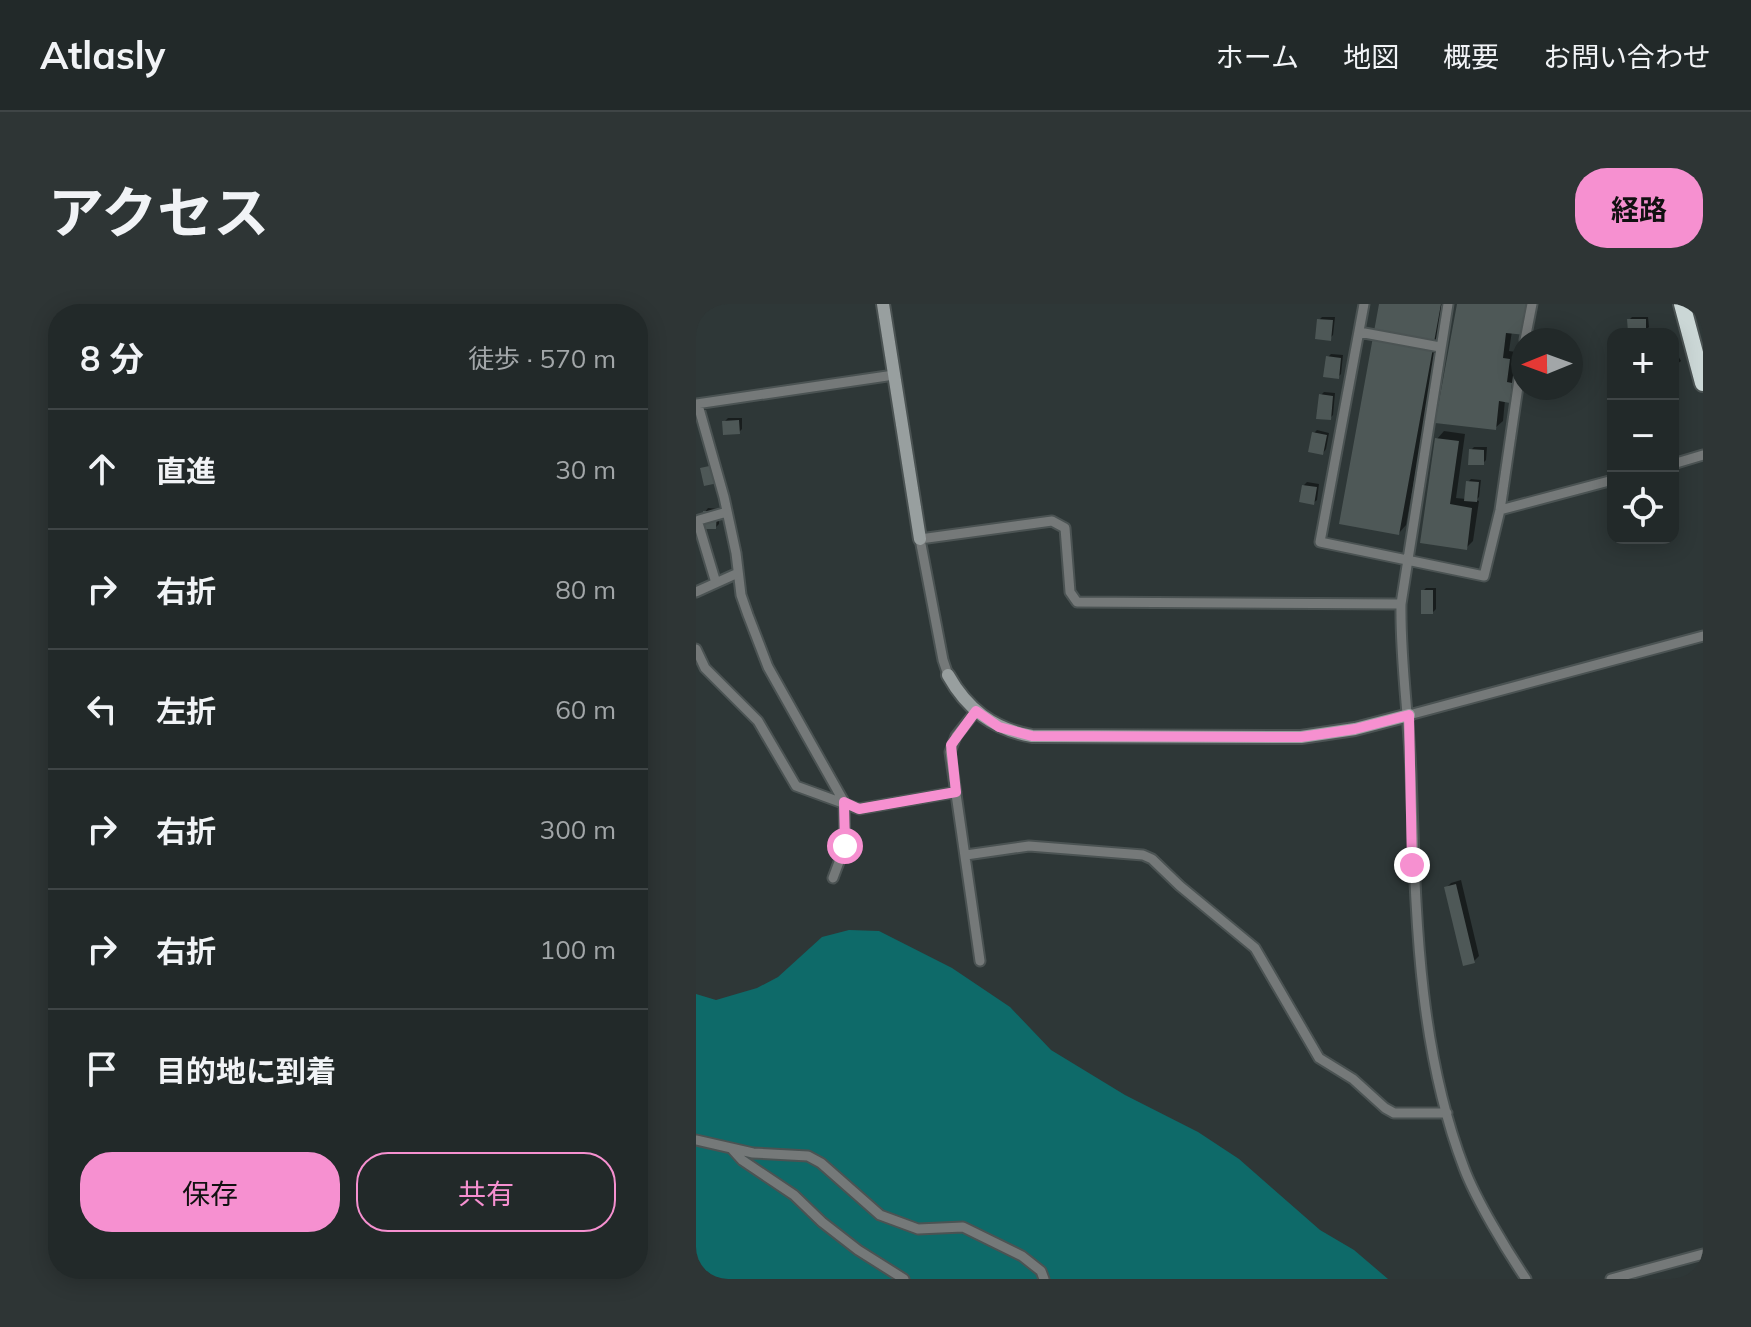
<!DOCTYPE html>
<html lang="ja">
<head>
<meta charset="utf-8">
<style>
  body { margin:0; font-family:Mulish,"Noto Sans JP",sans-serif; background:#2e3535; color:#f1f3f6 }
  .controls { position:absolute; right:24px; top:24px; display:grid; overflow:hidden; border-radius:16px; box-shadow:0 4px 20px #0003 }
  .controls button { width:72px; height:72px; display:grid; place-items:center; padding:0; border:0; border-bottom:2px solid #3f4546; background:#222929; color:#f1f3f6; font:40px sans-serif }
  .compass { position:absolute; left:815px; top:24px; width:72px; height:72px; border-radius:50%; background:#222929; box-shadow:0 4px 20px #0003; rotate:269deg }
  .stop { position:absolute; width:24px; height:24px; margin:-18px; border:6px solid #f690d0; border-radius:50%; background:#fff }
  .stop.end { background:#f690d0; border-color:#fff; box-shadow:0 2px 8px #0008 }
  .list { margin:0; padding:0; list-style:none }
  h2 { display:flex; justify-content:space-between; align-items:center; height:104px; margin:0; padding:0 32px; font-size:34px }
  h2 small { font-size:26px; font-weight:400; color:#a2a6a8 }
  .list li { display:grid; grid-template-columns:52px 1fr auto; gap:24px; align-items:center; box-sizing:border-box; height:120px; padding:0 32px; border-top:2px solid #3f4546 }
  .list b { display:block; font-size:30px; white-space:nowrap }
  .list em { font-size:26px; font-style:normal; color:#a2a6a8 }
  .actions { display:flex; gap:16px; padding:24px 32px }
  .actions a { flex:1; padding:18px 0; border:2px solid #f690d0; border-radius:32px; text-align:center; font-size:28px; color:#f690d0 }
  .actions .main { background:#f690d0; color:#111 }
  .icon { flex:none; width:44px; height:44px; fill:none; stroke:currentColor; stroke-width:2; stroke-linecap:round; stroke-linejoin:round }
  .map { position:relative; flex:none; width:1007px; height:975px; overflow:hidden; border-radius:32px }
  header { display:flex; align-items:center; gap:48px; box-sizing:border-box; height:112px; padding:0 40px; background:#222929; border-bottom:2px solid #3f4546 }
  header strong { font-size:38px }
  nav { display:flex; gap:44px; margin-inline-start:auto; font-size:28px }
  .intro { display:flex; align-items:center; justify-content:space-between; box-sizing:border-box; height:192px; padding:0 48px }
  h1 { margin:0; font-size:56px }
  .button { padding:20px 36px; border-radius:32px; background:#f690d0; color:#111; font-size:28px; font-weight:700 }
  main { display:flex; gap:48px; padding:0 48px }
  aside { flex:1; background:#222929; border-radius:32px; box-shadow:0 4px 20px #0003 }
  .map>svg:first-child { display:block }
</style>
</head>
<body>
<header>
<strong>Atlasly</strong>
<nav><a>ホーム</a><a>地図</a><a>概要</a><a>お問い合わせ</a></nav>
</header>
<div class="intro"><h1>アクセス</h1><a class="button">経路</a></div>
<main>
<aside>
<h2>8 分<small>徒歩 · 570 m</small></h2>
<ul class="list">
<li><svg class="icon" aria-label="ahead" viewBox="0 0 24 24"><path d="M12 20V5M6 11l6-6 6 6"/></svg><div><b>直進</b></div><em>30 m</em></li>
<li><svg class="icon" aria-label="right" viewBox="0 0 24 24"><path d="M7 20v-9h11M14 6l5 5-5 5"/></svg><div><b>右折</b></div><em>80 m</em></li>
<li><svg class="icon" aria-label="left" viewBox="0 0 24 24"><path d="M17 20v-9H6M10 6l-5 5 5 5"/></svg><div><b>左折</b></div><em>60 m</em></li>
<li><svg class="icon" aria-label="right" viewBox="0 0 24 24"><path d="M7 20v-9h11M14 6l5 5-5 5"/></svg><div><b>右折</b></div><em>300 m</em></li>
<li><svg class="icon" aria-label="right" viewBox="0 0 24 24"><path d="M7 20v-9h11M14 6l5 5-5 5"/></svg><div><b>右折</b></div><em>100 m</em></li>
<li><svg class="icon" aria-label="arrive" viewBox="0 0 24 24"><path d="M6 21V4h12l-3 4 3 4H6"/></svg><div><b>目的地に到着</b></div></li>
</ul>
<div class="actions"><a class="main">保存</a><a>共有</a></div>
</aside>
<div class="map">
<svg width="1007" height="975" viewBox="0 0 1007 975">
  <rect width="100%" height="100%" fill="#2e3737"/>
  <!-- green -->
  <path fill="#0e6a69" d="M153,626L183,627L256,664L314,703L355,746L429,791L502,828L543,855L624,926L658,946L692,975H0V690L20,696L61,684L82,673L126,633Z"/>
  <!-- shadow -->
  <path fill="#0007" d="M685,0H750L710,221L703,229Z
    M763,0H840L838,22L830,29L816,27L813,47L820,48L818,72H823L821,89L813,97L809,96L807,117L799,124Z
    M626,13H639L637,31L634,34L623,16Z
    M936,13H952L953,23L950,26L933,16Z
    M977,43L985,57L977,63Z
    M635,50L647,51L645,70L642,73L632,53Z
    M628,88L639,89L637,111L634,114L625,91Z
    M32,114H46V125L43,128L29,117Z
    M621,126L633,129L630,145L627,149L618,129Z
    M748,127L769,130L760,194L770,195L772,178L775,175L785,176L783,193L780,196L783,197L777,237L770,244L727,238L741,135Z
    M778,143H791L790,156L787,159L775,146Z
    M611,178L623,180L621,196L617,199L608,181Z
    M12,204L23,205V220L20,223L9,208Z
    M730,284H740V305L737,308L727,287Z
    M765,576L783,652L778,657L750,584L755,579Z"/>
  <!-- building -->
  <path fill="#4e5857" d="M683,0H745L703,231L643,220Z
    M761,0H835L831,31L810,29L807,54L814,55L811,78L816,79L814,99L803,97L800,126L739,119Z
    M621,15L637,16L635,37L619,35Z
    M931,15H950V28H932Z
    M630,52L645,54L643,75L627,73Z
    M623,90L637,92L635,116L620,115Z
    M43,116L44,130L27,131L26,117Z
    M616,128L631,131L627,151L612,148Z
    M739,134L763,137L754,200L776,204L771,246L724,239Z
    M773,145L788,146V161H772Z
    M18,161L22,179L8,182L4,164Z
    M770,177L783,178L781,198L768,197Z
    M606,181L621,183L618,201L603,198Z
    M7,207H21L20,225H7Z
    M725,286H737V310H725Z
    M760,580L779,659L767,662L748,583Z"/>
  <g fill="none" stroke-linecap="round" stroke-linejoin="round">
    <!-- street casing -->
    <g stroke="#4b5353" stroke-width="13">
      <path id="street" d="M668,0L624,238L788,272L804,206L827,48
        M752,0L705,300C704,357 713,413 715,470C720,602 720,738 768,864C780,896 811,947 830,975
        M663,28L744,43
        M829,36L836,0
        M0,100L198,71
        M2,101L28,193L40,249L45,291L52,311L72,363L148,498L149,542L137,574
        M977,160L1007,151
        M804,206L917,176
        M20,279L2,219L3,216L31,208
        M0,288L42,269
        M0,345L9,364L62,417L100,482L163,505L260,488
        M252,371L247,356L224,235L356,217L369,224L374,288L381,298L705,300
        M280,407L260,432L254,448L284,657
        M713,411L1007,332
        M270,551L333,542L447,551L456,555L484,582L559,644L623,754L657,775L689,804L698,809H751
        M0,836L57,849L112,852L125,859L184,911L222,925L267,923L326,952L345,967L348,975
        M36,845L46,856L98,891L126,918L162,946L208,975
        M915,975L1007,950"/>
    </g>
    <!-- secondary casing -->
    <g stroke="#4b5353" stroke-width="16">
      <path id="secondary" d="M187,0L224,235
        M252,371C271,405 297,425 336,432L605,433L659,425L713,411"/>
    </g>
    <!-- highway casing -->
    <g stroke="#4b5353" stroke-width="20">
      <path id="highway" d="M986,0L1007,79"/>
    </g>
    <!-- street -->
    <use href="#street" stroke="#757979" stroke-width="9"/>
    <!-- secondary -->
    <use href="#secondary" stroke="#989f9f" stroke-width="12"/>
    <!-- highway -->
    <use href="#highway" stroke="#cbd7d6" stroke-width="16"/>
  </g>
  <g fill="none" stroke-linecap="round" stroke-linejoin="round">
    <!-- route -->
    <path stroke="#f690d0" stroke-width="10" d="M149,542L148,498L163,505L260,488L255,441L280,407L303,423L336,432L605,433L659,425L713,411L716,561"/>
  </g>
</svg>
<div class="controls">
<button>+</button>
<button>−</button>
<button><svg class="icon" aria-label="locate" viewBox="0 0 24 24"><circle cx="12" cy="12" r="6"/><path d="M12 2v4M12 18v4M2 12h4M18 12h4"/></svg></button>
</div>
<svg class="compass" viewBox="-18 -18 36 36"><path d="M0-13l5 13h-10z" fill="#e53935"/><path d="M0 13l5-13h-10z" fill="#a2a6a8"/></svg>
<div class="stop" style="left:149px;top:542px"></div>
<div class="stop end" style="left:716px;top:561px"></div>
</div>
</main>
</body>
</html>
